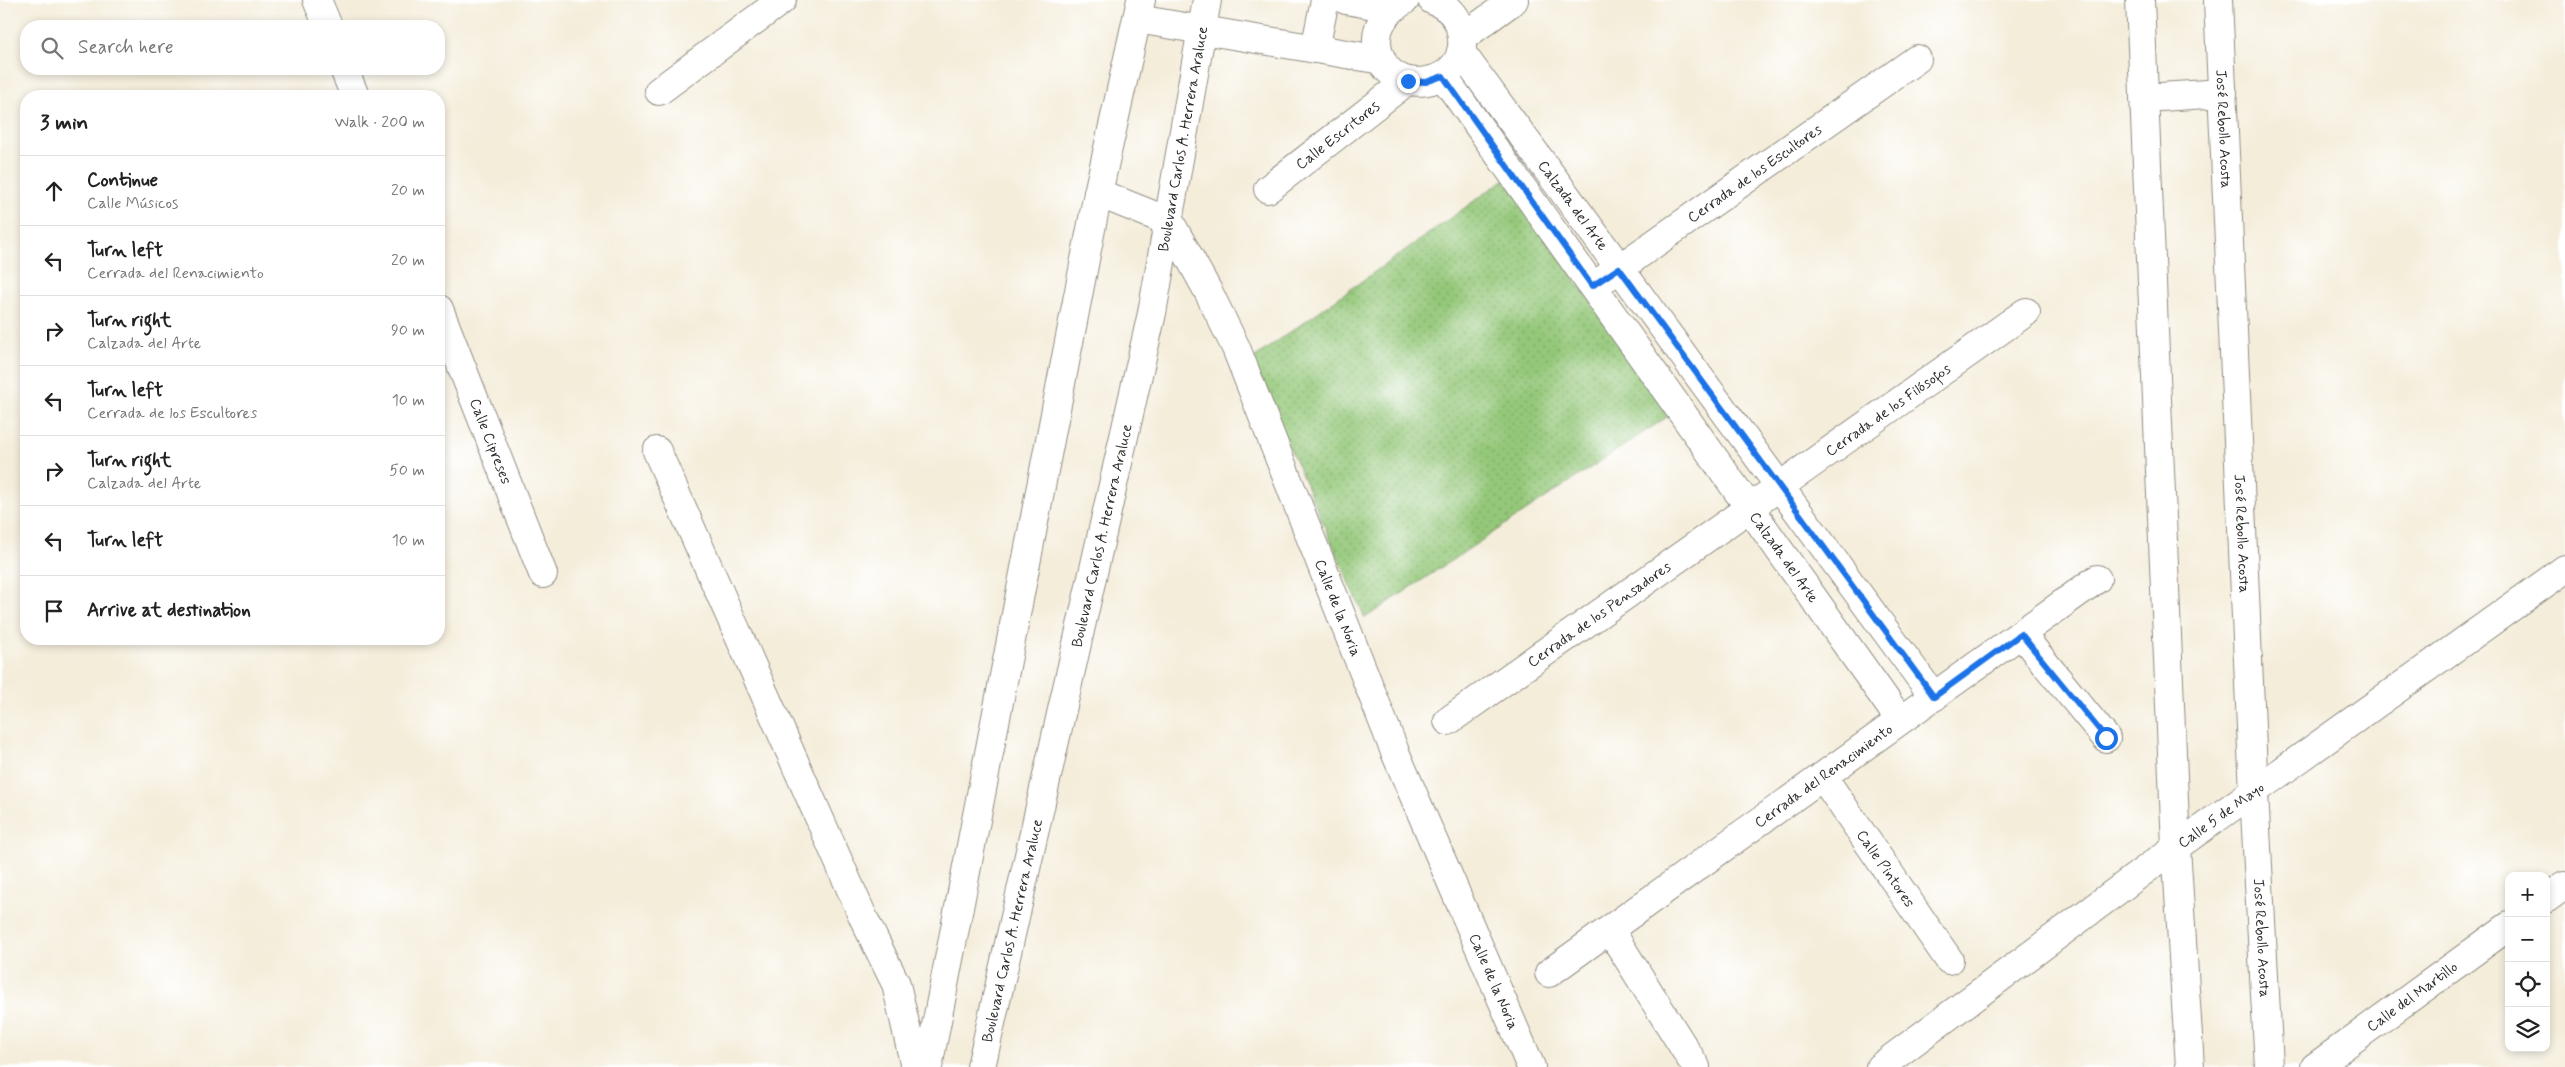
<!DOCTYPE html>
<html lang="en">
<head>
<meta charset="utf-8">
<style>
  body { margin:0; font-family:Mynerve,sans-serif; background:#f2f2f2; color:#222 }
  .controls { position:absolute; right:15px; bottom:15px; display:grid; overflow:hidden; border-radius:10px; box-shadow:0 2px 8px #0003 }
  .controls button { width:45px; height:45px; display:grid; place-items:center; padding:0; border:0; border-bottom:1px solid #e0e0e0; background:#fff; color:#222; font:25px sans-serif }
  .stop { position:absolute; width:15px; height:15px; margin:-11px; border:4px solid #1a73e8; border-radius:50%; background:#fff }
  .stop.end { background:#1a73e8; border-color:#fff; box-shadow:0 1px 5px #0008 }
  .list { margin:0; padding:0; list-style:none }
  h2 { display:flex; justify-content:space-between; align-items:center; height:65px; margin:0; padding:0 20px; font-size:21px }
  h2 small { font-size:16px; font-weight:400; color:#767676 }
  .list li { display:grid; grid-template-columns:32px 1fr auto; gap:15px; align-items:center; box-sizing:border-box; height:70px; padding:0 20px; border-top:1px solid #e0e0e0 }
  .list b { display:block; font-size:19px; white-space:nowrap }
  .list p { margin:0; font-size:16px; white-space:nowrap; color:#767676 }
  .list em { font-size:16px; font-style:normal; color:#767676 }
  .icon { flex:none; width:28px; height:28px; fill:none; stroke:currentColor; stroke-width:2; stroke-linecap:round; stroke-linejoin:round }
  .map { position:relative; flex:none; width:2565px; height:1067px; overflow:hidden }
  .search { position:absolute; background:#fff; box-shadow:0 2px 8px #0003; left:20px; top:20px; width:425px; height:55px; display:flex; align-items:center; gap:12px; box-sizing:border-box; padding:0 18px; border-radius:20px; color:#767676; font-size:19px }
  .panel { position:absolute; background:#fff; box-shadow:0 2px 8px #0003; left:20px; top:90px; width:425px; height:555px; border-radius:20px }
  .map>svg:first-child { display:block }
</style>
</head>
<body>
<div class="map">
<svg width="2565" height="1067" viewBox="0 0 2565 1067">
  <defs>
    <pattern id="park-dots" width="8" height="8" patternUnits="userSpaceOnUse" patternTransform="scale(1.25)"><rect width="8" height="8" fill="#94c879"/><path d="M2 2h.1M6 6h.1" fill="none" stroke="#79a363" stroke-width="1.8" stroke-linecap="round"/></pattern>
  </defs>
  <rect width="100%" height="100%" fill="#fff"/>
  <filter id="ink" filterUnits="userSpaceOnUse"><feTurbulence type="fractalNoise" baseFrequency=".02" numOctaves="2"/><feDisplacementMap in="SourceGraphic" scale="10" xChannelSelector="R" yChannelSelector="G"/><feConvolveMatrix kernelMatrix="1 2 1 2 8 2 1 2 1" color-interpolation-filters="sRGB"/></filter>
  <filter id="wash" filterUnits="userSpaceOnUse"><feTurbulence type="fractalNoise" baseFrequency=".0096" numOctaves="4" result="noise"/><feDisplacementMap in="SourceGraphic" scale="20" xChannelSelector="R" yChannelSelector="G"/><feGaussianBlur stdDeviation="1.12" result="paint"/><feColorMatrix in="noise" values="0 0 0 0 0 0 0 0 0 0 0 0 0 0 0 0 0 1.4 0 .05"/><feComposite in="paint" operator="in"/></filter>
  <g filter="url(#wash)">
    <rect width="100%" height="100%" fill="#f4edda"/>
    <!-- park -->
    <path fill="url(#park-dots)" stroke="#607a52" d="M1505,179L1670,415L1365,618L1251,360Z"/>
  </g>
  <g filter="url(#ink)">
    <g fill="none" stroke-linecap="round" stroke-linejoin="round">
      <!-- street casing -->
      <g stroke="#908c82" stroke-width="30">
        <g id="street">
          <path d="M317,0L328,26"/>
          <path d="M1346,0L1391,8"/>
          <path d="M1405,0C1390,9 1376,22 1377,42C1380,104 1478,89 1460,28C1456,13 1446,5 1432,0"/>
          <path d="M1137,19L1382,60"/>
          <path d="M1463,37L1514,0"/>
          <path d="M1315,49L1325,0"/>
          <path id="s1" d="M1461,52L1934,697"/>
          <path d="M344,69L355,96"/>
          <path id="s2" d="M1443,76L1900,720"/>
          <path d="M659,91L782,0"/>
          <path id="s3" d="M1268,189L1407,81"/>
          <path id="s4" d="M1098,193L1170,222L1209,293L1236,348L1395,752L1531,1067"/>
          <path id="s5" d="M1604,279L1917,59"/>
          <path id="s6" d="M439,309L543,574"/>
          <path d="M657,451L864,919L896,984L915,1067"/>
          <path d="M2021,634L2106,738"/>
          <path id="s7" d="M1448,721L2026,312"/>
          <path id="s8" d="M1823,777L1949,960"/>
          <path d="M2546,899L2565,885"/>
          <path d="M1610,930L1696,1067"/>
          <path id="s9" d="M1549,973L2097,579"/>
          <path id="s10" d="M1880,1067L2176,847L2565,569"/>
          <path id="s11" d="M2315,1067L2509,926"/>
        </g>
      </g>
      <!-- secondary casing -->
      <g stroke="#908c82" stroke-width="30">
        <g id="secondary">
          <path d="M2140,0L2176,847L2190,1067"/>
          <path id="s12" d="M2218,0L2254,793L2269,1067"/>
          <path d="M2144,98L2223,93"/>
          <path d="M928,1067L1098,193L1141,0"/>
          <path id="s13" d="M981,1067L1152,313L1207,0"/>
        </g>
      </g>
      <!-- street -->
      <use href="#street" stroke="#fff" stroke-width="28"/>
      <!-- secondary -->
      <use href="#secondary" stroke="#fff" stroke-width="28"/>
    </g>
  </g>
  <g fill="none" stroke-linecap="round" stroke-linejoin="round" filter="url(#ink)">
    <!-- route -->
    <path stroke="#1a73e8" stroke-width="6" d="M1408,81L1426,82L1443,76L1592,286L1619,268L1934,697L2021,634L2106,738"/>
  </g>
  <g text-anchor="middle" stroke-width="5" stroke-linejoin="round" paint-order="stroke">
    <!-- street labels -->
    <g font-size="15" fill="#2b2b2b" stroke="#fff">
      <text dy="5" stroke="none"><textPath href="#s12" startOffset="129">José Rebollo Acosta</textPath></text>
      <text dy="5" stroke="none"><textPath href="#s3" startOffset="88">Calle Escritores</textPath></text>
      <text dy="5" stroke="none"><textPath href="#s13" startOffset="950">Boulevard Carlos A. Herrera Araluce</textPath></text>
      <text dy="5" stroke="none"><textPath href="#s5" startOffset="184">Cerrada de los Escultores</textPath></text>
      <text dy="5" stroke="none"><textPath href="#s1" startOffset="190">Calzada del Arte</textPath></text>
      <text dy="5" stroke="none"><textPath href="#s7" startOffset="539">Cerrada de los Filósofos</textPath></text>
      <text dy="5" stroke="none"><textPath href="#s6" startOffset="142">Calle Cipreses</textPath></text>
      <text dy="5" stroke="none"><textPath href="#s12" startOffset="534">José Rebollo Acosta</textPath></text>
      <text dy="5" stroke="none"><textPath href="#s13" startOffset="545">Boulevard Carlos A. Herrera Araluce</textPath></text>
      <text dy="5" stroke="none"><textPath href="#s2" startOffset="590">Calzada del Arte</textPath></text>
      <text dy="5" stroke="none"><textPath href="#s4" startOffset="499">Calle de la Noria</textPath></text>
      <text dy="5" stroke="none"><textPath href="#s7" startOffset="185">Cerrada de los Pensadores</textPath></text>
      <text dy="5" stroke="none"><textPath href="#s9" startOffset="338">Cerrada del Renacimiento</textPath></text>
      <text dy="5" stroke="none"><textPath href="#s10" startOffset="424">Calle 5 de Mayo</textPath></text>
      <text dy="5" stroke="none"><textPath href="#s8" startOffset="111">Calle Pintores</textPath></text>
      <text dy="5" stroke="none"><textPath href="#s13" startOffset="140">Boulevard Carlos A. Herrera Araluce</textPath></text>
      <text dy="5" stroke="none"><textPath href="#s12" startOffset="939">José Rebollo Acosta</textPath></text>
      <text dy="5" stroke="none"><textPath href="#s4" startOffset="904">Calle de la Noria</textPath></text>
      <text dy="5" stroke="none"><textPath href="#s11" startOffset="120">Calle del Martillo</textPath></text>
    </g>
  </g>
</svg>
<div class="controls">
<button>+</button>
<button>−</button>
<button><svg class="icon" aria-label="locate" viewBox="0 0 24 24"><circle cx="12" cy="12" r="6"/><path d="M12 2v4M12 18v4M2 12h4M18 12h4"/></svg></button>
<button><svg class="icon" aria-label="layers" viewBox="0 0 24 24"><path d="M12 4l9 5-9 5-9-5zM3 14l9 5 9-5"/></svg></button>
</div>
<div class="stop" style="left:2106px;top:738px"></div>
<div class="stop end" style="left:1408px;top:81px"></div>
<div class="search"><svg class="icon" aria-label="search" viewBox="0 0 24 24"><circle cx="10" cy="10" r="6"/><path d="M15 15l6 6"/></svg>Search here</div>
<section class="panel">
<h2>3 min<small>Walk · 200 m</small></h2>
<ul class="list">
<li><svg class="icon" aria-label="ahead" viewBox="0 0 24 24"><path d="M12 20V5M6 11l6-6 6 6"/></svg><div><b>Continue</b><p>Calle Músicos</p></div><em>20 m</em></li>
<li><svg class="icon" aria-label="left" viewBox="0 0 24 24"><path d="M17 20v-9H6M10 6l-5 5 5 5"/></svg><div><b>Turn left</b><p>Cerrada del Renacimiento</p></div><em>20 m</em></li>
<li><svg class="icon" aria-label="right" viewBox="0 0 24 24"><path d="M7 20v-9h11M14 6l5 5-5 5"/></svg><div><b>Turn right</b><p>Calzada del Arte</p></div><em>90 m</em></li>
<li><svg class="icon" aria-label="left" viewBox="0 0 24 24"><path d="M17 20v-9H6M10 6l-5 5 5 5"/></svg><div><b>Turn left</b><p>Cerrada de los Escultores</p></div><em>10 m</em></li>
<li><svg class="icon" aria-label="right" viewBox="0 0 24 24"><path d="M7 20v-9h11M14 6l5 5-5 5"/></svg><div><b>Turn right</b><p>Calzada del Arte</p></div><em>50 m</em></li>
<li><svg class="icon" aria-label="left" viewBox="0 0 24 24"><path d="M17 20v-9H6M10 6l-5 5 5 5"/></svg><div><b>Turn left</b></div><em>10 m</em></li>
<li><svg class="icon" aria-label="arrive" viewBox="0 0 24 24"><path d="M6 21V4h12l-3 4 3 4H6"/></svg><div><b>Arrive at destination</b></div></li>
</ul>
</section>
</div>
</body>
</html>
